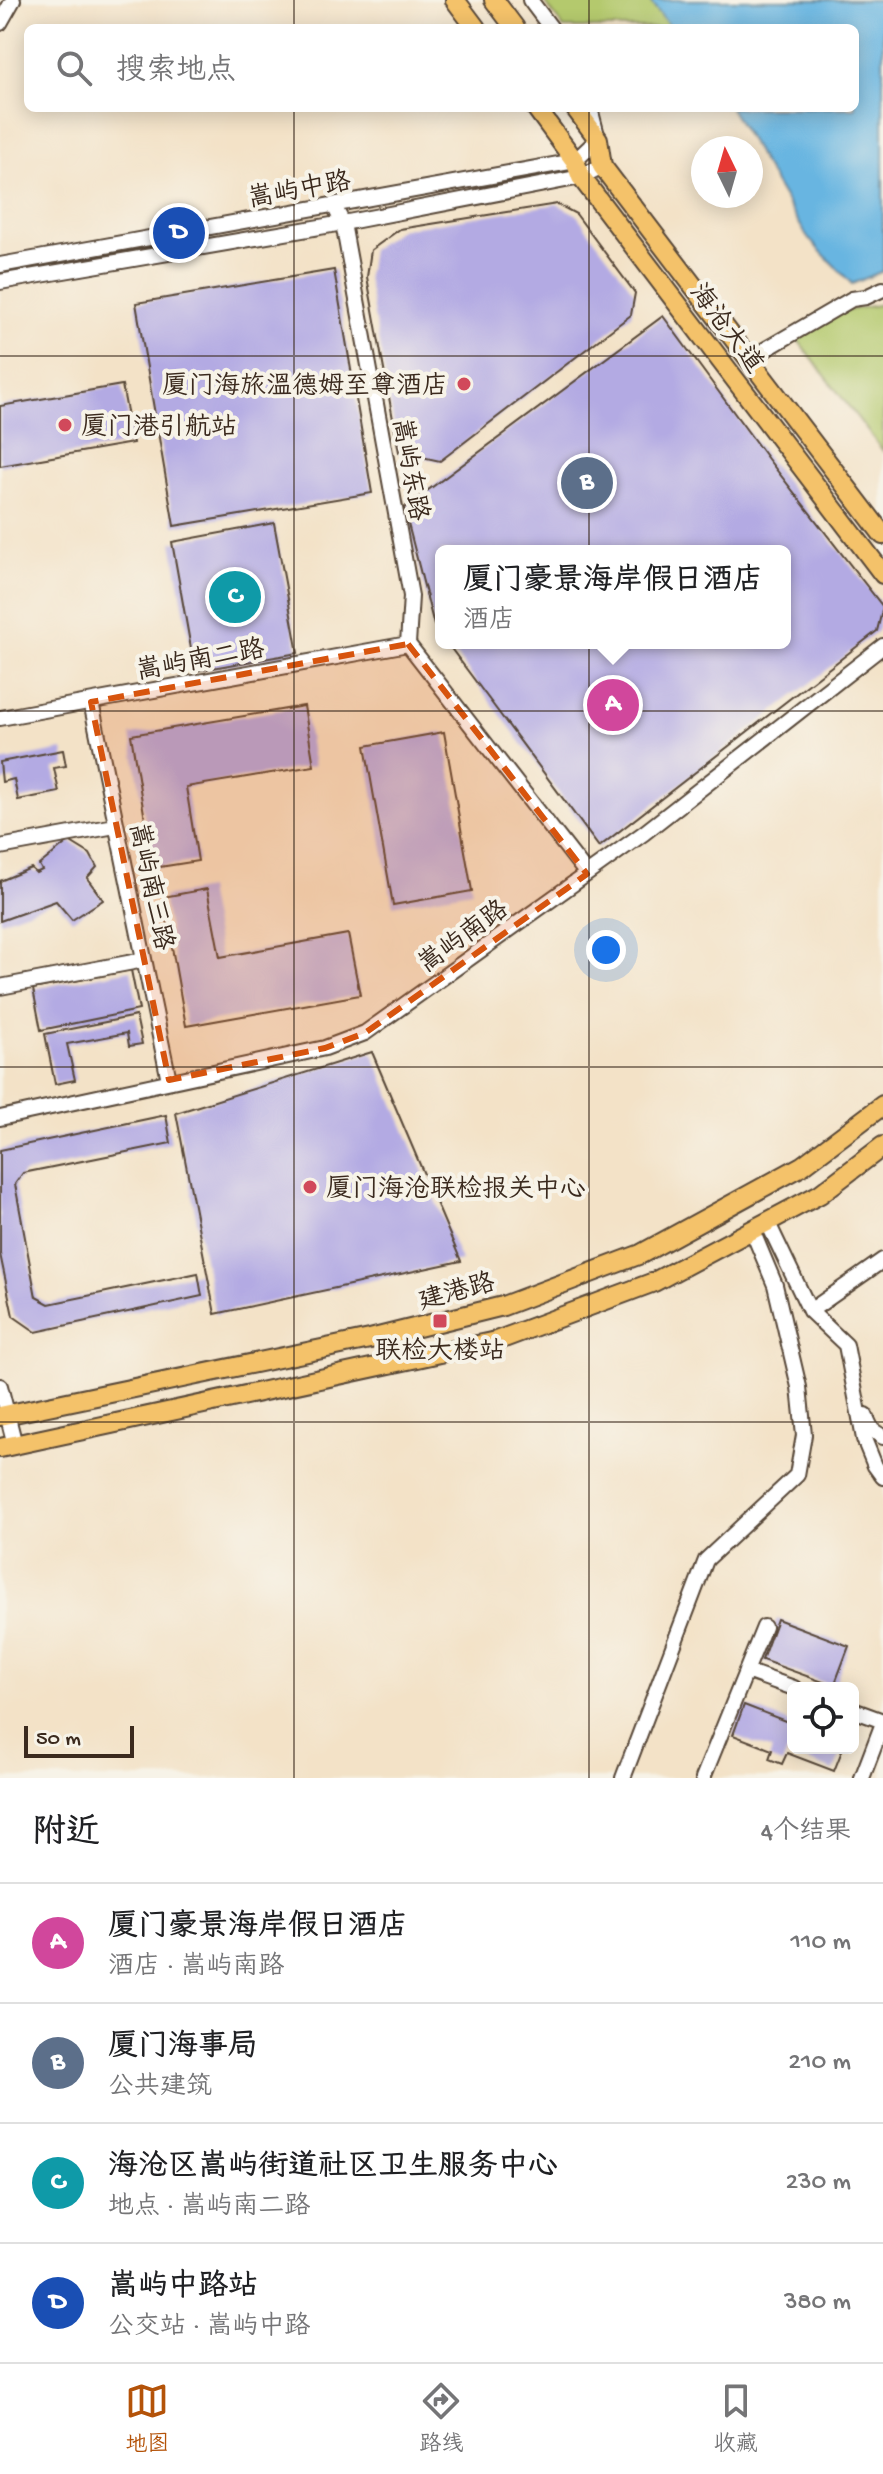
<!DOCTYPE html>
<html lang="zh">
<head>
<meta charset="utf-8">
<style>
  body { margin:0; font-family:"Gochi Hand","LXGW WenKai TC",sans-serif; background:#f2f2f2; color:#202124 }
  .controls { position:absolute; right:24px; bottom:24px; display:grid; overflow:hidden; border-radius:12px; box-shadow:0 4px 20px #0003 }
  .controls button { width:72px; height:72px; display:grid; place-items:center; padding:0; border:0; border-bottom:2px solid #e0e0e0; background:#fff; color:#202124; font:40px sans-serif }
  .compass { position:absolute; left:691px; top:136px; width:72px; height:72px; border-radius:50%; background:#fff; box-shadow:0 4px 20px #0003; rotate:355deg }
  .scale { position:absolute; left:24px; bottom:20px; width:110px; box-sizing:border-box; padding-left:8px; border:4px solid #3b2a1e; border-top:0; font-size:22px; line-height:28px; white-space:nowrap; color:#3b2a1e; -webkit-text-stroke:6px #f7f3e8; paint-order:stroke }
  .you { position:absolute; left:606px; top:950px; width:28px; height:28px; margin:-20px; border:6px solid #fff; border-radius:50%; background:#1a73e8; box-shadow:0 0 0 12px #1a73e833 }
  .badge { display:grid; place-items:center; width:52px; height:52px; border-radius:50%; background:#b45309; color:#fff; font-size:26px; font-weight:700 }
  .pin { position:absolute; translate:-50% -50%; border:4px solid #fff; box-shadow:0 2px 8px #0006 }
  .popup { position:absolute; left:435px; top:545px; width:356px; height:104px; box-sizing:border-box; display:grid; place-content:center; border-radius:12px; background:#fff; filter:drop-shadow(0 2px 6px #0005); font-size:26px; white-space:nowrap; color:#757577 }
  .popup b { font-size:30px; color:#202124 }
  .popup::after { content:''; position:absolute; left:50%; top:100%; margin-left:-16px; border:16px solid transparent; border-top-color:#fff }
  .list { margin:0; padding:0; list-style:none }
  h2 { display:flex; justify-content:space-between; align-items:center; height:104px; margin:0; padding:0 32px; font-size:34px }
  h2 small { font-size:26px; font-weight:400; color:#757577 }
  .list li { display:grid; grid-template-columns:52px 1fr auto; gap:24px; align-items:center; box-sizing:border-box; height:120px; padding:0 32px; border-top:2px solid #e0e0e0 }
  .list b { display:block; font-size:30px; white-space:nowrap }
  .list p { margin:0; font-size:26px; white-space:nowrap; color:#757577 }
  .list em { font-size:26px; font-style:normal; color:#757577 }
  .icon { flex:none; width:44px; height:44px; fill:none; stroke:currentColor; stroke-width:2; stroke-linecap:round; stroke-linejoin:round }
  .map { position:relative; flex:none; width:883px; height:1778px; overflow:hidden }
  .search { position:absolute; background:#fff; box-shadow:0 4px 20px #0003; left:24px; right:24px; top:24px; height:88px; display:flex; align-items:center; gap:20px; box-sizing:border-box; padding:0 28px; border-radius:12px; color:#757577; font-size:30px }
  .sheet { height:584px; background:#fff }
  nav { display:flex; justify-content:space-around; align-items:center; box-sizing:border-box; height:112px; border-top:2px solid #e0e0e0; background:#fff; font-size:22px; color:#757577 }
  nav a { display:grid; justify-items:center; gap:4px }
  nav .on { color:#b45309 }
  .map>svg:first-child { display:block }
</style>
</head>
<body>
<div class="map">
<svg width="883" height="1778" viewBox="0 0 883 1778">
  <rect width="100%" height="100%" fill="#f7f3e8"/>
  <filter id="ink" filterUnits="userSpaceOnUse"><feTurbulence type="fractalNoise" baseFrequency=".0125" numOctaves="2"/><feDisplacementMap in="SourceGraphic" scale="16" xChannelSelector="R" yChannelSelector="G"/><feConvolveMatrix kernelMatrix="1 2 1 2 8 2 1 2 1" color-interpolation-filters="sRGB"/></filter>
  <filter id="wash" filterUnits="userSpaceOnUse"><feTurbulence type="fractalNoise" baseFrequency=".006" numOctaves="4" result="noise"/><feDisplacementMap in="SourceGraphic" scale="32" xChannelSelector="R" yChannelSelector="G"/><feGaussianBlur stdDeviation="1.8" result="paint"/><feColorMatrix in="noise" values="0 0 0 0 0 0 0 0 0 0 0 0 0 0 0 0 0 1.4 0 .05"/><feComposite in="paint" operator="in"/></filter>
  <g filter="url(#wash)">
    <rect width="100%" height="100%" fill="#f3e2c7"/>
    <!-- green -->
    <path fill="#b4c96d" stroke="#787a46" stroke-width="2" d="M543,0H649L671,28H564Z
      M883,304V451L794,335L833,313Z"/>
    <!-- water -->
    <path fill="#67b5e1" stroke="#517080" stroke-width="2" d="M649,0H883V271L852,284L808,238L730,108H855V28H671Z"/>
    <g id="blocks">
      <!-- building -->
      <path fill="#b3aae3" d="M557,204L576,214L635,293L631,315L440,461L399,452L367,277L371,250L400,229Z
        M334,270L372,493L174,526L136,303Z
        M663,316L768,459L883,607L877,631L599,847L447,643H785V551H441V635L434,625L404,508Z
        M122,385L133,443L0,466V406Z
        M274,523L298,653L195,671L172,542Z
        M304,706L314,766L186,787L198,861L153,868L131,735Z
        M444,732L472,891L393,905L365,746Z
        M63,750L66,766L54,768L59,792L18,800L14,779L2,782L0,762Z
        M69,841L90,854L97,867L87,878L103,900L72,920L56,901L0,921V881L31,868L36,873L42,870L39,865Z
        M207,889L220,957L348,934L360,995L186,1026L163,897Z
        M131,970L139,1010L41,1030L33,989Z
        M136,1016L142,1044L129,1046L127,1033L67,1044L75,1080L55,1084L45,1034Z
        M372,1052L461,1261L215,1314L176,1113Z
        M166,1115L171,1143L23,1173L15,1184L36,1297L49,1304L198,1273L202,1296L36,1332L13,1316L0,1254V1150Z
        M777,1619L849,1646L834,1686L762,1660Z
        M744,1705L793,1724V1748H843L834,1771L787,1753L782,1764L769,1759L772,1750L733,1735Z"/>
    </g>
  </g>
  <g filter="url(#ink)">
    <use href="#blocks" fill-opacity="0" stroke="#574637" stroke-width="2"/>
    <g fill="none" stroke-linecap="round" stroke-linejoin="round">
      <!-- minor casing -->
      <g stroke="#574637" stroke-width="18">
        <path id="minor" d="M530,0L551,28
          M0,23L13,0
          M334,206L343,223L411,596L408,644L587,874
          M0,265L575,161L598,139L590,108
          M0,282L343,223L581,177L602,166
          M749,359L852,299L866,297L883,289
          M91,702L169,1080
          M0,718L408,644
          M0,847L115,826
          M0,987L144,960
          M0,1118L325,1048L365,1033L644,833L883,646
          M767,1221L810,1311L846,1345L864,1439L875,1466L883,1477
          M810,1311L883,1260
          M0,1386L15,1445
          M865,1415L872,1430L883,1437
          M746,1671L794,1688
          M853,1710L883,1721
          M623,1778L706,1560L797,1475L804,1435L799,1387L775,1285L752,1230
          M703,1778L764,1627
          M862,1778L883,1723"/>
      </g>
      <!-- major casing -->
      <g stroke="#574637" stroke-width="22">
        <path id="major" d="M455,0L476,28
          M494,0L515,28
          M536,108L575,161L581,177L883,574
          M575,108L598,139L602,166L883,535
          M0,1416L370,1339L503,1306L641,1254L802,1166L883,1105
          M0,1448L496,1341L654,1282L820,1194L883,1146"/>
      </g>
      <!-- minor -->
      <use href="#minor" stroke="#fff" stroke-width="14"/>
      <!-- major -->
      <use href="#major" stroke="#f4c26a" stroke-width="18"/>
    </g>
  </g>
  <!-- marked area -->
  <path fill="#d7540e" fill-opacity="0.2" stroke="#d7540e" stroke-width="6" stroke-dasharray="16 10" stroke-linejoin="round" d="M408,644L587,874L365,1033L325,1048L169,1080L91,702Z"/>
  <!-- grid -->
  <path fill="none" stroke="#3b2a1e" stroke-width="2" stroke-opacity="0.55" d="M294,0V28M589,0V28M294,108V1778M589,108V1778M0,356H883M0,711H883M0,1067H883M0,1422H883"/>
  <!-- markers -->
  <g fill="#d1495b" stroke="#f7f3e8" stroke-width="3">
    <circle cx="464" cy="384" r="8"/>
    <circle cx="65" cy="425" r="8"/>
    <circle cx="310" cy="1187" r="8"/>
    <rect x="432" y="1313" width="16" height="16" rx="4"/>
  </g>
  <g text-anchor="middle" stroke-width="8" stroke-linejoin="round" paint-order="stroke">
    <!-- street labels -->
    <g font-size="26" fill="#3b2a1e" stroke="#f7f3e8">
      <text transform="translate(299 188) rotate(-10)" y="9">嵩屿中路</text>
      <text transform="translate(728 327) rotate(53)" y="9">海沧大道</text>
      <text transform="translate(412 469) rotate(80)" y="9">嵩屿东路</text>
      <text transform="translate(200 658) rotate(-10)" y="9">嵩屿南二路</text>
      <text transform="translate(153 886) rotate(78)" y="9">嵩屿南三路</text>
      <text transform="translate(462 935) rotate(-36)" y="9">嵩屿南路</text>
      <text transform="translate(456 1290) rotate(-15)" y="9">建港路</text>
    </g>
    <!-- poi labels -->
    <g font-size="26" fill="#3b2a1e" stroke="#f7f3e8" text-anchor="start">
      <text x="448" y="393" text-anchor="end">厦门海旅温德姆至尊酒店</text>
      <text x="81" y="434">厦门港引航站</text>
      <text x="326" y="1196">厦门海沧联检报关中心</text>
      <text x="440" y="1358" text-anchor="middle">联检大楼站</text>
    </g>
  </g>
</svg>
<div class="controls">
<button><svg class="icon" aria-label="locate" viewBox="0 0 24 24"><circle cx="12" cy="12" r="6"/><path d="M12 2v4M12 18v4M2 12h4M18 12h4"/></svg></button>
</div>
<svg class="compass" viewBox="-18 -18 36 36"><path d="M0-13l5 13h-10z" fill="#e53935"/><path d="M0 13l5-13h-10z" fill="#757577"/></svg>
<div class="scale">50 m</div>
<div class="you"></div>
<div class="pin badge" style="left:613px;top:705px;background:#d1479c">A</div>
<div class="popup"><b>厦门豪景海岸假日酒店</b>酒店</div>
<div class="pin badge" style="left:587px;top:483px;background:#5c6f8a">B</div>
<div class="pin badge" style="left:235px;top:597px;background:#0f9aa8">C</div>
<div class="pin badge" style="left:179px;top:233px;background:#1a4fb4">D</div>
<div class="search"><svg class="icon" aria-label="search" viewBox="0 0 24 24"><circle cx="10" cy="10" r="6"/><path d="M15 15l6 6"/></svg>搜索地点</div>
</div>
<section class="sheet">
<h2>附近<small>4个结果</small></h2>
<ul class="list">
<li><span class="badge" style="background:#d1479c">A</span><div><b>厦门豪景海岸假日酒店</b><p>酒店 · 嵩屿南路</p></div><em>110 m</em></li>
<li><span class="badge" style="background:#5c6f8a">B</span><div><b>厦门海事局</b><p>公共建筑</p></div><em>210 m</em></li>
<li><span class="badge" style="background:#0f9aa8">C</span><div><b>海沧区嵩屿街道社区卫生服务中心</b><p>地点 · 嵩屿南二路</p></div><em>230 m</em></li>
<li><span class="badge" style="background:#1a4fb4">D</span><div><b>嵩屿中路站</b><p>公交站 · 嵩屿中路</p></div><em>380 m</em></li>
</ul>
</section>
<nav>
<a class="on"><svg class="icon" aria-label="map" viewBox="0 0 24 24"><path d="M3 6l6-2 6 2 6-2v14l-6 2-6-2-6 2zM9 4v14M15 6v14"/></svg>地图</a>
<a><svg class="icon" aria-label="directions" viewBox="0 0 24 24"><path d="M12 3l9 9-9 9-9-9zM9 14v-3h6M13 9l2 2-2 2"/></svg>路线</a>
<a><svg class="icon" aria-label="saved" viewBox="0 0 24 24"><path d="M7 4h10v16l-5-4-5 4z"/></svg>收藏</a>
</nav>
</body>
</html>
